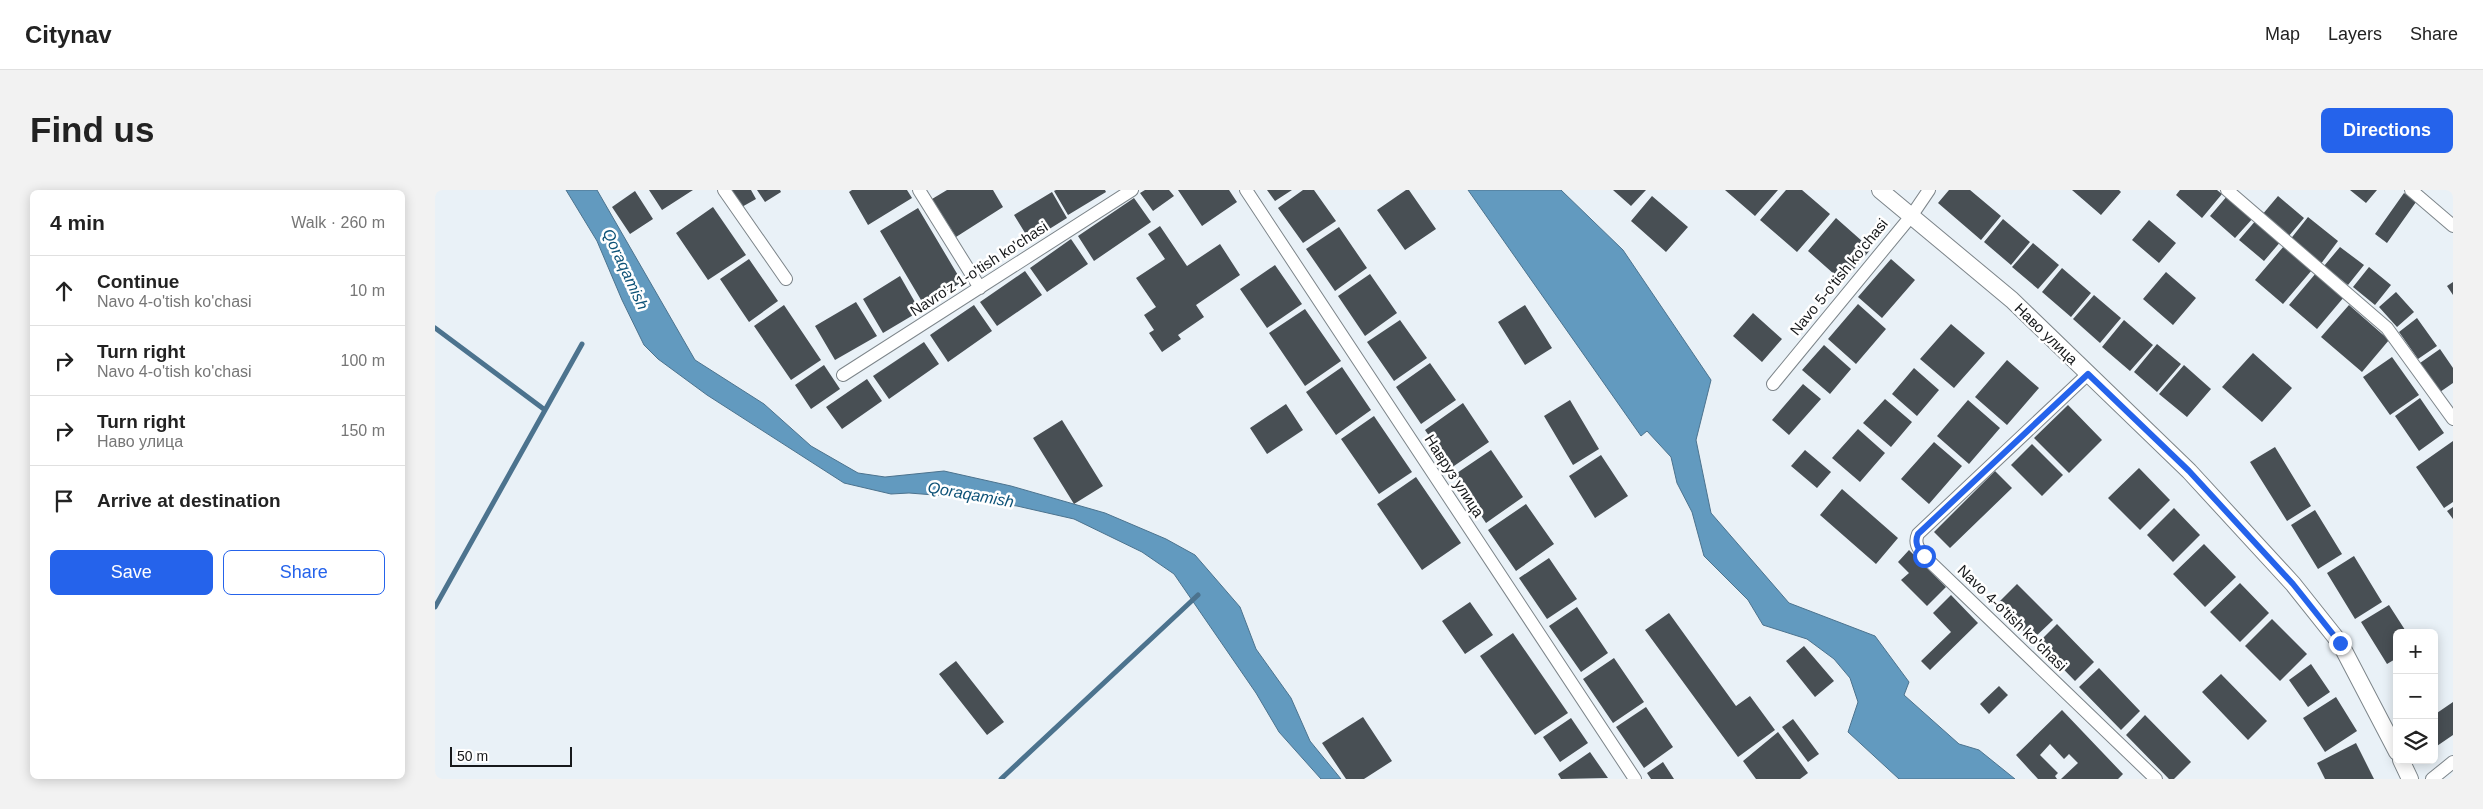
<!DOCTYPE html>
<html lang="en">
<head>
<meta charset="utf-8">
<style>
  body { margin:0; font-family:Arial,sans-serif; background:#f2f2f2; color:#222 }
  .controls { position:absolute; right:15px; bottom:15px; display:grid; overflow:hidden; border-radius:8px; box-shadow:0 2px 12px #0003 }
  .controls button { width:45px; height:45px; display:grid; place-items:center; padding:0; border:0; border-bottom:1px solid #e0e0e0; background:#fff; color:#222; font:25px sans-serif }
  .scale { position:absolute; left:15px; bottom:12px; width:122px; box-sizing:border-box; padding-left:5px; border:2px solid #17191b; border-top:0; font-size:14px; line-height:18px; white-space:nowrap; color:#17191b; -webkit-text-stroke:4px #fff; paint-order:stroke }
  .stop { position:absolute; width:15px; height:15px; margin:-11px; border:4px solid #2563eb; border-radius:50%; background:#fff }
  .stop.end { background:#2563eb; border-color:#fff; box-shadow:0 1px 5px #0008 }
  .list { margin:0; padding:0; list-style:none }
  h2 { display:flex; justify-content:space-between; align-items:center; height:65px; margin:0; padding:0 20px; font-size:21px }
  h2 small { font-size:16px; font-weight:400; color:#767676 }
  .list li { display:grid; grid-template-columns:32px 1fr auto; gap:15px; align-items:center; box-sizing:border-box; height:70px; padding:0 20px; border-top:1px solid #e0e0e0 }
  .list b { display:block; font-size:19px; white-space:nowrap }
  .list p { margin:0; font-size:16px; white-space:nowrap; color:#767676 }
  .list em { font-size:16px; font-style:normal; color:#767676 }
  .actions { display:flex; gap:10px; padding:15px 20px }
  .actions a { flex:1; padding:11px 0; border:1px solid #2563eb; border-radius:8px; text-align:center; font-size:18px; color:#2563eb }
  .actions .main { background:#2563eb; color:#fff }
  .icon { flex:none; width:28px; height:28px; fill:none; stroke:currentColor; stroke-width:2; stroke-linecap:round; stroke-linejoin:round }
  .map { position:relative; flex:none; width:2018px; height:589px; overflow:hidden; border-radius:8px }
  header { display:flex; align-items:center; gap:30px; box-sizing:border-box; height:70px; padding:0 25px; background:#fff; border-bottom:1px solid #e0e0e0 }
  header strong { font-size:24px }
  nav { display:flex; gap:28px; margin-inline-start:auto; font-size:18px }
  .intro { display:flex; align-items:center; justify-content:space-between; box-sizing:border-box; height:120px; padding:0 30px }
  h1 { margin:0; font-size:35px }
  .button { padding:12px 22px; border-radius:8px; background:#2563eb; color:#fff; font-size:18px; font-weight:700 }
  main { display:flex; gap:30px; padding:0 30px }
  aside { flex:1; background:#fff; border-radius:8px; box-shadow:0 2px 12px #0003 }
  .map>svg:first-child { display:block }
</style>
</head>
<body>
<header>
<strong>Citynav</strong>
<nav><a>Map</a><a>Layers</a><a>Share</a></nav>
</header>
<div class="intro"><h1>Find us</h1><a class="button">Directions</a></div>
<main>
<aside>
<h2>4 min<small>Walk · 260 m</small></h2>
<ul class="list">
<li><svg class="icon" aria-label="ahead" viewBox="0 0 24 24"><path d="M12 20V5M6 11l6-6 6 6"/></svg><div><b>Continue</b><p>Navo 4-o'tish ko'chasi</p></div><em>10 m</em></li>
<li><svg class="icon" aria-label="right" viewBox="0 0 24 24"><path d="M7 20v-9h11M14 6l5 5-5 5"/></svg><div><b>Turn right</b><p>Navo 4-o'tish ko'chasi</p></div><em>100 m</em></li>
<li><svg class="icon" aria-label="right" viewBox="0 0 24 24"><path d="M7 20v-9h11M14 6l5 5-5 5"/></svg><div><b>Turn right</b><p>Наво улица</p></div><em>150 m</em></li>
<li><svg class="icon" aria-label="arrive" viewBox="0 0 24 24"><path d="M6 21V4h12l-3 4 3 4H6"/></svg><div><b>Arrive at destination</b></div></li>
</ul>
<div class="actions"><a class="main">Save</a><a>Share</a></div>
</aside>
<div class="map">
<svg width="2018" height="589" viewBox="0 0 2018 589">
  <rect width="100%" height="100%" fill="#e9f1f7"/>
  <!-- water -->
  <path fill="#629abf" stroke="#4c738e" d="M131,0H162L260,170L329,214L376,256L423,283L450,287L509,281L576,296L670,323L731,349L760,365L805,417L821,459L856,508L875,551L906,589H886L844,542L821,503L739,384L707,362L639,329L582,316L512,306L474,303L456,304L409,293L272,205L223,169L209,155L187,110L162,51Z
    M1033,0H1126L1188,60L1276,190L1261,250L1276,323L1354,413L1440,446L1474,492L1469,505L1524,554L1544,560L1580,589H1464L1413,542L1423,512L1415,488L1399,469L1372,449L1328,435L1313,410L1269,366L1257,322L1242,293L1236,267L1212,241L1206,246Z"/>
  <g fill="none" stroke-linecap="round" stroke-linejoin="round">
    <!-- stream -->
    <path stroke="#4c738e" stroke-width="5" d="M0,138L110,220
      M0,417L147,154
      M566,589L763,405"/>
  </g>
  <!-- building -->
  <path fill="#484f54" d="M214,0H258L227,20Z
    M294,0H316L321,9L305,18Z
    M322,0H345L346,2L330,12Z
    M417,0H472L477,8L433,35L414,2Z
    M512,0H558L568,17L521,47L497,9Z
    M621,0H670L671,2L633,25L619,1Z
    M710,0H734L739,6L718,21L705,3Z
    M743,0H794L802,12L767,36Z
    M832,0H857L840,11Z
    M868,0H879L901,31L868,53L843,18Z
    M971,0H974L1001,39L970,60L942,20Z
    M1178,0H1211L1196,16Z
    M1290,0H1343L1320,26Z
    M1351,0H1367L1395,24L1362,62L1325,30Z
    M1514,0H1535L1566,26L1546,50L1503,13Z
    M1637,0H1684L1686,2L1666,25Z
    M1745,0H1782L1787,4L1767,28L1741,5Z
    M1915,0H1942L1931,13Z
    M200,1L218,29L195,44L177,17Z
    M617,2L632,28L595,51L579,25Z
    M1969,3L1981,12L1952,53L1940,44Z
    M1793,5L1819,27L1800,48L1775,26Z
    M1217,6L1253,37L1231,62L1196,31Z
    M1843,6L1869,28L1853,47L1827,25Z
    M699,8L716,32L659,71L643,46Z
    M278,17L311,65L273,90L241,43Z
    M483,18L527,92L489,115L445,41Z
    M1873,27L1903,51L1885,75L1854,51Z
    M1401,28L1436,59L1408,92L1373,61Z
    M1568,29L1595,52L1576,75L1549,52Z
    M1822,29L1847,50L1829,71L1804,50Z
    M1714,30L1741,53L1724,73L1697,50Z
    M725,36L752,76L785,54L805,85L761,115L769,127L743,145L746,149L727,162L714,143L719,140L709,125L721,117L701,88L730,69L713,44Z
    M904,37L932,78L900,101L871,59Z
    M636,49L653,74L612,102L595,78Z
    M1598,53L1624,75L1603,99L1577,77Z
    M1849,56L1877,80L1848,114L1820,90Z
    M1905,57L1929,75L1913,95L1889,76Z
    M314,69L343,111L314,132L285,89Z
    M1456,69L1480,90L1447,128L1423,107Z
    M840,75L867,114L832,138L805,99Z
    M1934,77L1956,95L1940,115L1918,97Z
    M1627,78L1656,103L1636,127L1607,102Z
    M590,81L607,105L562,136L545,112Z
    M1731,82L1761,108L1738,135L1708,109Z
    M1881,83L1909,107L1882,139L1854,115Z
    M935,84L962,123L930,146L903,106Z
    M465,86L485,121L448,143L428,109Z
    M2018,92V105L2012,96Z
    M1961,102L1979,122L1962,137L1944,117Z
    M1659,105L1686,128L1665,153L1638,129Z
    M421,112L442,146L400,170L380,136Z
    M1423,114L1451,139L1421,174L1393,149Z
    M349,115L386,170L356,190L319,136Z
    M539,115L557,141L513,172L495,145Z
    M1090,115L1117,158L1090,175L1063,132Z
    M1914,115L1954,150L1927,182L1886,147Z
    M870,119L906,171L870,196L834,143Z
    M1318,123L1347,149L1327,172L1298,146Z
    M1982,128L2002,156L1983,169L1964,142Z
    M965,130L992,168L959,191L932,152Z
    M1689,130L1718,155L1695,181L1667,157Z
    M1516,134L1550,163L1519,198L1485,169Z
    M489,152L504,174L454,209L438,186Z
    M1722,154L1746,174L1722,202L1699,182Z
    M1389,155L1416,179L1395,204L1367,180Z
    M2005,159L2018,178V193L2005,202L1985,173Z
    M1818,163L1857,198L1827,232L1787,197Z
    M1957,167L1984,205L1955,225L1928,187Z
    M1572,170L1604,198L1572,235L1540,207Z
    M995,173L1021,210L986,234L961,197Z
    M389,175L405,199L376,219L360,195Z
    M1749,175L1776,199L1752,227L1724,204Z
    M907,177L936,220L901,245L871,202Z
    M1479,178L1504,200L1482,226L1457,204Z
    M432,189L447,211L407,239L391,217Z
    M1368,194L1386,209L1354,245L1337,230Z
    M1985,208L2009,243L1984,261L1960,226Z
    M1450,209L1477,232L1456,257L1428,233Z
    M1135,210L1164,259L1138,275L1109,226Z
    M1533,210L1565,238L1534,274L1502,246Z
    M1028,213L1054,252L1016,278L990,240Z
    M851,214L868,240L832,264L815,238Z
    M1633,215L1667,250L1634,283L1599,248Z
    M939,226L977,282L944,304L906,249Z
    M627,230L668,296L639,314L598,248Z
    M1423,239L1450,263L1425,292L1397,268Z
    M2018,251V312L2009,318L1981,277Z
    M1499,252L1527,276L1494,314L1466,289Z
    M1597,254L1628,285L1607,306L1576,275Z
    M1840,257L1876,316L1852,331L1815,272Z
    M1056,260L1088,307L1051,333L1019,285Z
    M1370,260L1396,282L1382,298L1356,276Z
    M1166,265L1193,306L1160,328L1134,286Z
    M1704,278L1735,310L1705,340L1673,308Z
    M1560,281L1577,298L1515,358L1499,342Z
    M981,287L1026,353L987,380L942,314Z
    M1407,299L1463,348L1441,374L1385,325Z
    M1091,314L1119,354L1081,381L1053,340Z
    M2018,317V329L2012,321Z
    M1739,318L1765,345L1738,372L1712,345Z
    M1880,320L1907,364L1883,379L1856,335Z
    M1769,354L1801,387L1770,417L1738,384Z
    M1474,360L1511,397L1492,416L1466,390L1474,383L1463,372Z
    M1919,366L1947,412L1920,429L1892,383Z
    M1114,368L1142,409L1112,429L1084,388Z
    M1805,393L1834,423L1805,452L1775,422Z
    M1582,394L1618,430L1597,450L1562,414Z
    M1516,405L1543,433L1495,480L1486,471L1516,442L1498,423Z
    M1035,412L1058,445L1030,464L1007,431Z
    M1954,415L1972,443H1962V468L1952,474L1926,432Z
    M1142,417L1173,463L1146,482L1114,436Z
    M1234,423L1301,516L1315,506L1340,540L1303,567L1210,440Z
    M1837,429L1872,464L1845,491L1810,456Z
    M1622,434L1659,472L1640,491L1603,453Z
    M1078,443L1133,523L1100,545L1045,466Z
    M1369,456L1399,491L1380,507L1351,471Z
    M1179,468L1209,512L1178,533L1148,489Z
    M521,471L569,532L552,545L504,484Z
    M1876,474L1895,502L1873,517L1854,490Z
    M1664,478L1705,521L1686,540L1644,497Z
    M1786,484L1832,531L1813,550L1767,502Z
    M1564,496L1573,505L1554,524L1545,514Z
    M1901,507L1922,541L1890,562L1868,528Z
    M2018,512V545L1999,558V525Z
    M1211,517L1238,557L1209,578L1181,537Z
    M1627,520L1688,584L1683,589H1626L1643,573L1634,564L1629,569L1615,554L1605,565L1623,583L1620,586L1622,589H1603L1581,565Z
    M1710,525L1756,572L1739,589H1734L1691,545Z
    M928,527L957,571L929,589H911L887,553Z
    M1136,528L1153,553L1125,572L1108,547Z
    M1358,529L1384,564L1373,572L1347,537Z
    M1343,542L1373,583L1365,589H1321L1308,571Z
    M1921,553L1939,589H1890L1882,573Z
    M1155,562L1173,588L1126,589L1123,584Z
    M1228,572L1239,589H1216L1212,583Z"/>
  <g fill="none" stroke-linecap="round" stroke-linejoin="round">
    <!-- minor casing -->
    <g stroke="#7d858a" stroke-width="14">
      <path id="minor" d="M289,0L351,89
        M484,0L545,98
        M811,0L1200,589
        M1792,0L1952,138L2018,229
        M1976,0L2018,36
        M1653,184L1483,344C1479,353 1483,358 1489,366L1721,589
        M408,185L697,0
        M1338,194L1477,25L1494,0
        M1997,589L2018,572"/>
    </g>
    <!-- tertiary casing -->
    <g stroke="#7d858a" stroke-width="18">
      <path id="tertiary" d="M1445,0L1577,110L1754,281L1858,394L1905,453L1962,562
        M1966,570L1975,589"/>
    </g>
    <!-- minor -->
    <use href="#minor" stroke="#fff" stroke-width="12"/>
    <!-- tertiary -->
    <use href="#tertiary" stroke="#fff" stroke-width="16"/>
  </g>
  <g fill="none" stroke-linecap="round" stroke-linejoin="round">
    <!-- route -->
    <path stroke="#2563eb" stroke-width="6" d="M1489,366C1483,358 1479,353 1483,344L1653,184L1754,281L1858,394L1905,453"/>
  </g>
  <g text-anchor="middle" stroke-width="5" stroke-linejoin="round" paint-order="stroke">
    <!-- street labels -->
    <g font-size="15" fill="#17191b" stroke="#fff">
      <text transform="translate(544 79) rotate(-33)" y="5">Navro'z 1-o'tish ko'chasi</text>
      <text transform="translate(1404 87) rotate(-51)" y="5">Navo 5-o'tish ko'chasi</text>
      <text transform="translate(1611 144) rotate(44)" y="5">Наво улица</text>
      <text transform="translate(1019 286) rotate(57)" y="5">Навруз улица</text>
      <text transform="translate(1577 428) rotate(44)" y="5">Navo 4-o'tish ko'chasi</text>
    </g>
    <!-- water labels -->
    <g font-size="16" font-style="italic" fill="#0e5378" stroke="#fff">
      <text transform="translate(191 79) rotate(65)" y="6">Qoraqamish</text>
      <text transform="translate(536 304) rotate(10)" y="6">Qoraqamish</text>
    </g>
  </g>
</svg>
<div class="controls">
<button>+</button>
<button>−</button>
<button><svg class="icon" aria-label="layers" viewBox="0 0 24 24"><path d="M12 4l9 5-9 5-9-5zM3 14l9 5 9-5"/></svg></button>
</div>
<div class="scale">50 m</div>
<div class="stop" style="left:1489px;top:366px"></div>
<div class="stop end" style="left:1905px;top:453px"></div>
</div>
</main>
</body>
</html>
